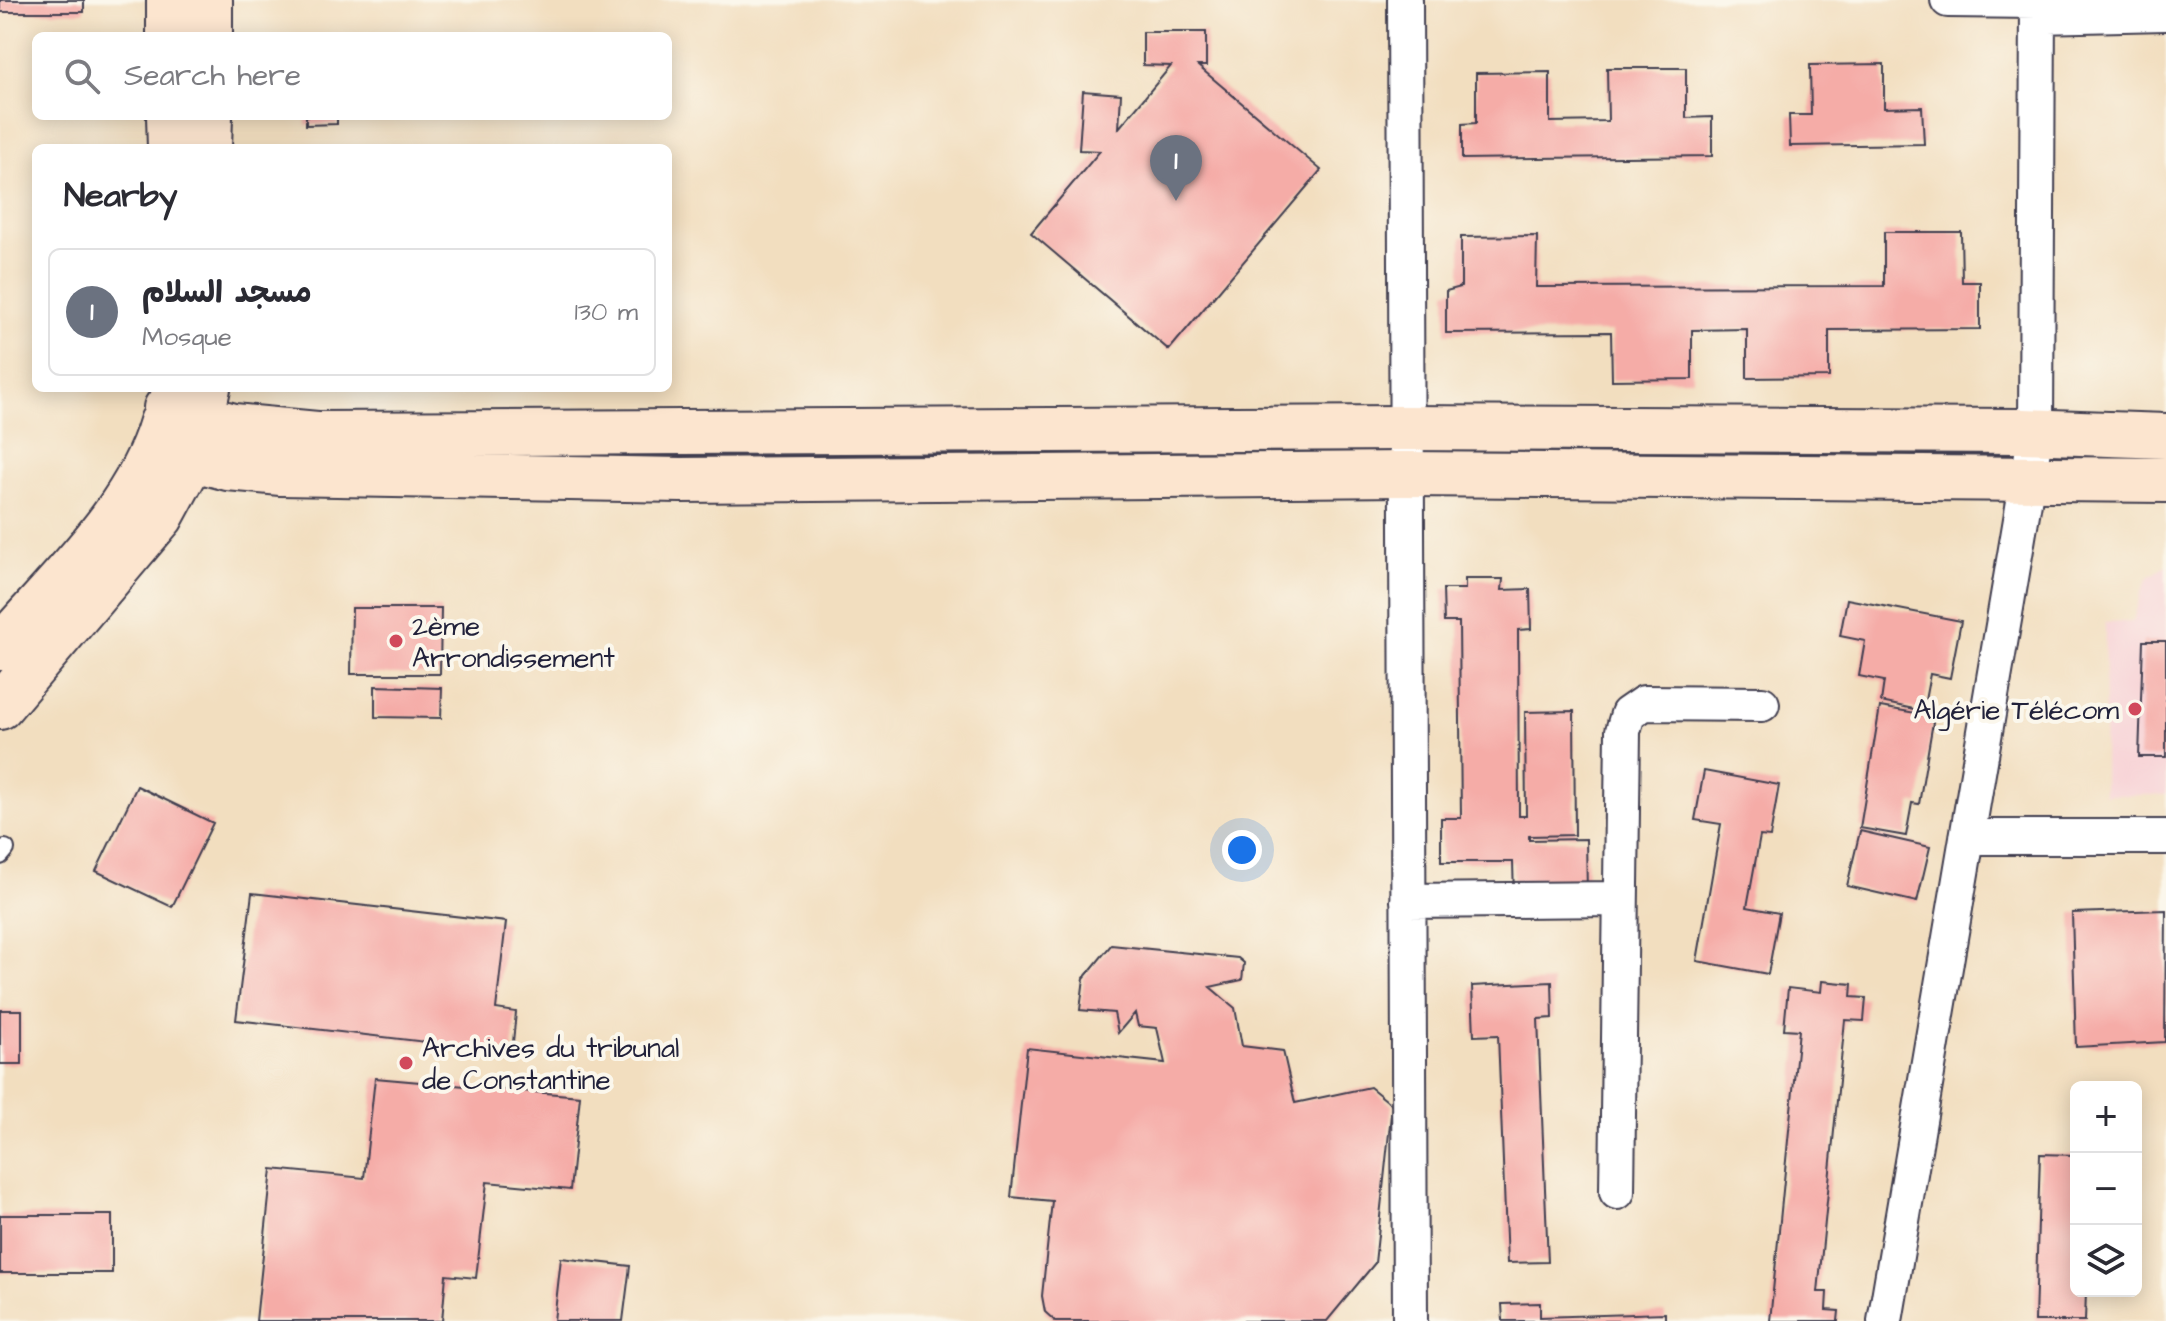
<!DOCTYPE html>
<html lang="en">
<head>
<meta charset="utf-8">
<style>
  body { margin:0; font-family:"Architects Daughter","Playpen Sans Arabic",sans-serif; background:#f2f2f3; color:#2b2b33 }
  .controls { position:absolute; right:24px; bottom:24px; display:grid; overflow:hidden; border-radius:12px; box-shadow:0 4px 20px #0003 }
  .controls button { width:72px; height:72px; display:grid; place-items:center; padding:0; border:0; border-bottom:2px solid #e1e1e2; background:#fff; color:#2b2b33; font:40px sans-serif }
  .you { position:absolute; left:1242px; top:850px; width:28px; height:28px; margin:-20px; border:6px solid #fff; border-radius:50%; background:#1a73e8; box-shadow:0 0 0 12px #1a73e833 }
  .badge { display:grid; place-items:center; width:52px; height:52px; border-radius:50%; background:#d1495b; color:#fff; font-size:26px; font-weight:700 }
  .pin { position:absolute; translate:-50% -66px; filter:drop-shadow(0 2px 4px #0008) }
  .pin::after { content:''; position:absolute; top:42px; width:28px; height:24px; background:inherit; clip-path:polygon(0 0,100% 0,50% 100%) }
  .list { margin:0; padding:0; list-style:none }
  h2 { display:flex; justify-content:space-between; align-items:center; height:104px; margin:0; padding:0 32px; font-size:34px }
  h2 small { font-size:26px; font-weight:400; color:#7c7c81 }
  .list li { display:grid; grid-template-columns:52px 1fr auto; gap:24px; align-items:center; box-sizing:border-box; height:128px; margin:0 16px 16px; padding:0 16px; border:2px solid #e1e1e2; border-radius:12px }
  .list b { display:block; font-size:30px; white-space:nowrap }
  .list p { margin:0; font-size:26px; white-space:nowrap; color:#7c7c81 }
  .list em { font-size:26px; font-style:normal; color:#7c7c81 }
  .icon { flex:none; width:44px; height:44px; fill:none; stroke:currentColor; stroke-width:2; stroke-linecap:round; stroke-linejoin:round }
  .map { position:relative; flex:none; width:2166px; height:1321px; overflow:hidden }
  .search { position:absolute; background:#fff; box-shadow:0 4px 20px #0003; left:32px; top:32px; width:640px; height:88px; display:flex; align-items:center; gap:20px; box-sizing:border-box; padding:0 28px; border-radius:12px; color:#7c7c81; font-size:30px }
  .panel { position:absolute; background:#fff; box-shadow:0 4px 20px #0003; left:32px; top:144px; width:640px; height:248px; border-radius:12px }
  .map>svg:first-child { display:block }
</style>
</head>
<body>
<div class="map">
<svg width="2166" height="1321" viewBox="0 0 2166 1321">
  <rect width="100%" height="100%" fill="#fbf7ec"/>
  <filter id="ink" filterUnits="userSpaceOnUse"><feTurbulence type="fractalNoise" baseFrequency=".0125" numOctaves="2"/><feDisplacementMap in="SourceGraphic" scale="16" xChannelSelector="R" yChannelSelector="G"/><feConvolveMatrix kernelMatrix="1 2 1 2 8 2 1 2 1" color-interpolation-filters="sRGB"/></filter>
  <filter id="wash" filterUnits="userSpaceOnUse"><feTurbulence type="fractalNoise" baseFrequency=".006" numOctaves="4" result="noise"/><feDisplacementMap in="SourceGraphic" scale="32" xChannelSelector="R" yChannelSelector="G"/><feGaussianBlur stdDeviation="1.8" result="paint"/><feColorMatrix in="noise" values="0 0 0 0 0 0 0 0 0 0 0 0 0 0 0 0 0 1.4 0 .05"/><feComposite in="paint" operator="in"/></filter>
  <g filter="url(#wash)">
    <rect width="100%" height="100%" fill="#f2debf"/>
    <!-- built -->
    <path fill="#f7cfd4" d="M2166,566V795H2104L2105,622L2133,621L2141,592L2149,577Z"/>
    <g id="blocks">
      <!-- building -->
      <path fill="#f5aca7" d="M0,0H84V12H0Z
        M1143,32H1206V66H1198L1321,170L1169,350L1031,233L1100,151L1079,150L1083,91L1121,94L1119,128L1171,66L1143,65Z
        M1884,64V108L1922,107L1924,144L1790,146L1789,115H1811L1810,65Z
        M1607,68H1686V118L1712,117V156L1462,159V124L1476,123V73L1550,72V122L1608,121Z
        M306,116H337V124L306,125Z
        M1884,232H1961L1962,282H1980V329L1829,330V377L1747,378V329L1692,330V379L1612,380L1611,332L1446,333V291L1461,287V237L1537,236L1536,287L1884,286Z
        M1465,579H1503L1502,590L1530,589L1531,629L1518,630L1519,816H1526L1525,712L1574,711L1575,835L1529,836V840L1586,839L1587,893L1514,895L1513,862H1441V818H1461L1459,622H1444L1443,589H1465Z
        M1847,599L1961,621L1950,678L1930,674L1923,711L1881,702L1884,681L1859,676L1865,641L1840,636Z
        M352,608H441L440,674H351Z
        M2143,641H2166V757H2139Z
        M375,686L442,688L441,718L375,717Z
        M1880,707L1934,716L1919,804L1912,803L1906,836L1860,828Z
        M1704,771L1779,785L1770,837L1760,836L1747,907L1779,913L1768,974L1697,961L1721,824L1695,820Z
        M137,786L213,823L172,907L96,871Z
        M1860,831L1930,847L1917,902L1847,886Z
        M252,893L506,922L496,1009L516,1012L512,1052L236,1020Z
        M2166,910L2165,1042L2076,1047L2072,913Z
        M1111,945L1238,958L1244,963L1242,980L1210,987L1235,1008L1242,1046L1283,1051L1295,1103L1370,1087L1392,1105L1375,1263L1327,1321H1055L1045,1312L1042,1296L1052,1201L1011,1197L1027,1048L1165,1063L1157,1028L1138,1026L1135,1013L1118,1033L1114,1013L1080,1010L1084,978Z
        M1822,981L1852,984L1851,997L1866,998L1864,1021L1845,1020L1818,1292H1827L1826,1310L1839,1311L1838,1321H1770L1799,1030L1784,1029L1788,988L1821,992Z
        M1552,982L1553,1018L1538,1019L1548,1262L1507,1263L1498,1035L1474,1036L1472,986Z
        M0,1010H22V1064H0Z
        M375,1078L580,1096L570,1190L487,1182L476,1278L446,1275L442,1321H256L272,1169L364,1178Z
        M2040,1154L2076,1155V1291H2086L2085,1321H2035Z
        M0,1215H112V1273H0Z
        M561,1258L630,1266L623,1321H554Z
        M1540,1303V1317L1665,1313V1321H1503L1502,1304Z"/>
    </g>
  </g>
  <g filter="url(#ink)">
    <use href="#blocks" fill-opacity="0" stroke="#413e4f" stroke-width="2"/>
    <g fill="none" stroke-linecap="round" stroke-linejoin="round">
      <!-- lane casing -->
      <g stroke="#413e4f" stroke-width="22">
        <path id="lane" d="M0,855L5,849"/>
      </g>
      <!-- street casing -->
      <g stroke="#413e4f" stroke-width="38">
        <path id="street" d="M1405,0L1410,1321
          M1948,0L2038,1
          M2038,16L2166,13
          M1967,837H2166
          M1408,901L1620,899
          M1617,1192L1623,731L1628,714L1644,703L1762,704
          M1885,1321L2036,431L2038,0"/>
      </g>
      <!-- secondary casing -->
      <g stroke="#413e4f" stroke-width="48">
        <path id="secondary" d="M169,0V36
          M210,36V0
          M169,116L170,148
          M209,148L210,116
          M166,408L234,426L317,434L1405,428L2023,431L2166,436
          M153,448L228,468L281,473L681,480L1405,474L2166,480
          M0,648C59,579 136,511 162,422
          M0,707L161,517L192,460L208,388"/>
      </g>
      <!-- lane -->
      <use href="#lane" stroke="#fff" stroke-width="18"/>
      <!-- street -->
      <use href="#street" stroke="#fff" stroke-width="34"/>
      <!-- secondary -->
      <use href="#secondary" stroke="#fce5cf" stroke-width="44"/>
    </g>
  </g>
  <!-- markers -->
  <g fill="#d1495b" stroke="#fbf7ec" stroke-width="3">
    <circle cx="396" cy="641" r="8"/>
    <circle cx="2135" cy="709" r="8"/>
    <circle cx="406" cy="1063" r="8"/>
  </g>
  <g text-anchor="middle" stroke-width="8" stroke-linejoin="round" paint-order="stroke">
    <!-- poi labels -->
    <g font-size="28" fill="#22223b" stroke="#fbf7ec" text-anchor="start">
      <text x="412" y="635">2ème<tspan x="412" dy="32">Arrondissement</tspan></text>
      <text x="2119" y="719" text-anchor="end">Algérie Télécom</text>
      <text x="422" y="1057">Archives du tribunal<tspan x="422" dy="32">de Constantine</tspan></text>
    </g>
  </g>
</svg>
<div class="controls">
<button>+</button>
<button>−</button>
<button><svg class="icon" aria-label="layers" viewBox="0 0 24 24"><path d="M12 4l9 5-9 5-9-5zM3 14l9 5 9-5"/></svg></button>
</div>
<div class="you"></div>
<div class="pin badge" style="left:1176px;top:201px;background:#6b7280">1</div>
<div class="search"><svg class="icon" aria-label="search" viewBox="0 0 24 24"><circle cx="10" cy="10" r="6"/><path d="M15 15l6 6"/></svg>Search here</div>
<section class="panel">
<h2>Nearby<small></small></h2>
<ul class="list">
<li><span class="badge" style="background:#6b7280">1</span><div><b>مسجد السلام</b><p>Mosque</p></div><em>130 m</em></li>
</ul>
</section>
</div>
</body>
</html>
